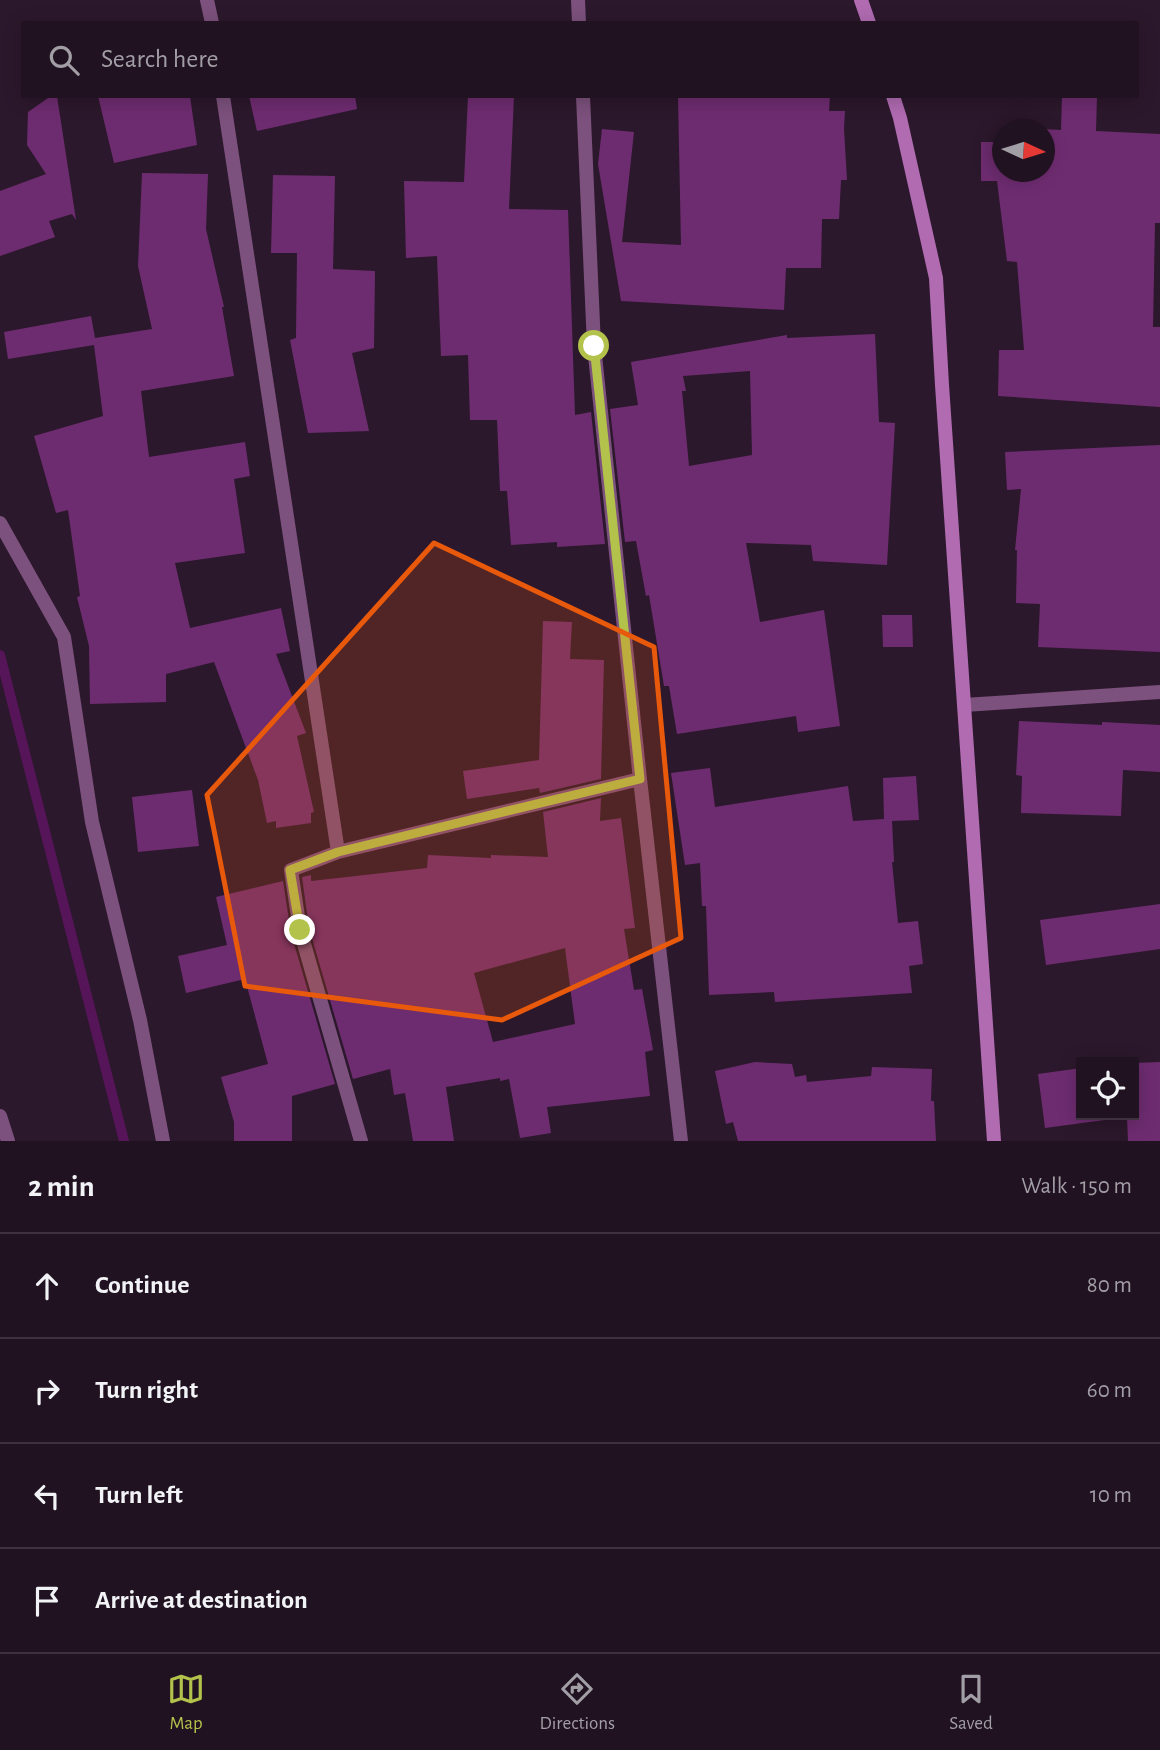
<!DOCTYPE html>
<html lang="en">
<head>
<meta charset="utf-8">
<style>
  body { margin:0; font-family:"Alegreya Sans",sans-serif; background:#2d202e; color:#f1f3f6 }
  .controls { position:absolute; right:21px; bottom:21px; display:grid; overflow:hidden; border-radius:0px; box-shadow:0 4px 18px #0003 }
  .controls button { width:63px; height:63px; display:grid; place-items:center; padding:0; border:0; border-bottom:2px solid #3e323f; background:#211221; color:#f1f3f6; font:35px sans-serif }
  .compass { position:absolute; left:992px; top:119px; width:63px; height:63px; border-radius:50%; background:#211221; box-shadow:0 4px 18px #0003; rotate:94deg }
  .stop { position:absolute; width:21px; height:21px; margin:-16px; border:5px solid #b3c24b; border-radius:50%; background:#fff }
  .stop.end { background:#b3c24b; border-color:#fff; box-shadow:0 2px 7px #0008 }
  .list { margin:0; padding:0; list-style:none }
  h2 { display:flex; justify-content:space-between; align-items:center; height:91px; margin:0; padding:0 28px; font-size:30px }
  h2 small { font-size:23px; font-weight:400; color:#a29ea5 }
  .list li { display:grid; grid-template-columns:46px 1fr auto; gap:21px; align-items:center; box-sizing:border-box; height:105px; padding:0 28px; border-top:2px solid #3e323f }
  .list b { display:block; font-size:26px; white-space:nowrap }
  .list em { font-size:23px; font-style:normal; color:#a29ea5 }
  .icon { flex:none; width:38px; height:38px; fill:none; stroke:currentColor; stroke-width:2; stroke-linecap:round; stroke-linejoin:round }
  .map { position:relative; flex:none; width:1160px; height:1141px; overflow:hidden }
  .search { position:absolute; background:#211221; box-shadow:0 4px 18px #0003; left:21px; right:21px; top:21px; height:77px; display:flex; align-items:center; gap:18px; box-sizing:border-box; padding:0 24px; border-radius:0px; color:#a29ea5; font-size:26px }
  .sheet { height:511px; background:#211221 }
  nav { display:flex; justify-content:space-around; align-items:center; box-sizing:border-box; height:98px; border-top:2px solid #3e323f; background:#211221; font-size:19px; color:#a29ea5 }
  nav a { display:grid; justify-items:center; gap:4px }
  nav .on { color:#b3c24b }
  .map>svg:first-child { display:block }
</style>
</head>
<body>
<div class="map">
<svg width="1160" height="1141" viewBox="0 0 1160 1141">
  <rect width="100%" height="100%" fill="#2c182c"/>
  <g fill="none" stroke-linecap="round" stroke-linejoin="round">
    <!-- stream -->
    <path stroke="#561459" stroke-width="10" d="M0,655L124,1141"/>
  </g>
  <!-- building -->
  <path fill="#6e2c70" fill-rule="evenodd" d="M51,96H57L76,220L72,214L49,221L55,237L0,256V191L46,174L27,145L28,112Z
    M98,96H190L197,145L114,163Z
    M249,96H355L357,109L257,131Z
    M468,96H514L509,209L568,210L575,415L591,412L605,544L557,547V542L511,545L507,491H500L497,420H470L468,355L441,356L437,256L406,258L404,181L464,182Z
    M678,96H830L829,111H845L844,129L847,180H841L839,219H822L821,268H786L784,310L621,301L598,164L602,129L634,132L622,242L681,245Z
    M1062,96H1097L1096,131L1160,134V223H1155L1153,327H1160V407L998,396L999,350H1024L1017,262L1007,261L997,181H981V142H1003V172H1045V130H1007V127L1061,130Z
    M142,173L208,174L206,229L224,307H222L234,376L141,391L149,457L245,442L250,476L234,479L245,553L175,563L190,628L281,608L290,651L276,654L306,733L297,736L314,812L311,813V823L276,828V821L267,823L258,780L214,662L166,674V702L90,704L89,646L77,597L80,596L68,510L56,513L34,436L103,416L94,345L8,359L4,332L91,316L95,338L152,329L138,266Z
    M273,175L335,176L333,269L375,271L374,348L352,353L369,431L308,433L290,340L296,338L297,253H271Z
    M875,334L879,422L895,423L887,565L813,561L811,545L746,543L760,622L824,610L840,726L798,732L796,716L677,734L669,686H664L649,595L646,596L636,541L625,542L610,409L638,405L631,362L787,335V338ZM750,371L752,455L689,466L682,391H686L683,376Z
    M1160,445V652L1038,647L1040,604L1016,603L1017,550H1015L1021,489L1007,490L1005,452Z
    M882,615H912L913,647H883Z
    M543,621L572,622L570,659L604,660L601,779L540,793L539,788L467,799L463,771L539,760Z
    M1019,721L1102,725V722L1160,725V772L1123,770L1121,816L1021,813L1022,776L1016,775Z
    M710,768L715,807L848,786L853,821L884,819L883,778L916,776L919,820L892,821L894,862H892L898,923L918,921L923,964L909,966L912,993L775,1002L774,992L709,995L706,906H702L700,863L685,865L671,773Z
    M192,790L199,846L138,852L132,797Z
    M601,798L600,821L621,818L635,928L624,929L634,990L642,989L653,1050L645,1052L650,1096L547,1107L551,1133L520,1138L509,1079L500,1081V1078L446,1087L454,1141H413L405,1093L394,1095L390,1069L353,1079L309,928L302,877L311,875V881L427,868L428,855L491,858V855L548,857L543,812ZM565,948L575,1024L493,1042L474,973Z
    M283,881L291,933L335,1084L292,1096V1141H234V1122L221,1077L268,1064L245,979L186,993L178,956L227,945L216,897Z
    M1160,904V949L1046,965L1040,920Z
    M755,1062L792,1064L795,1077L806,1075L807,1082L871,1076L872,1067L932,1069L931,1101H934L936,1141H738L733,1122L726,1124L715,1071Z
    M1160,1062V1141H1128L1127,1117L1045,1128L1038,1074L1081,1068V1115H1134V1063Z"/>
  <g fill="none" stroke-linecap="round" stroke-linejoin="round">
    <!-- minor -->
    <path stroke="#7c517d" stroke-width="14" d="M207,0L212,23
      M578,0L579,23
      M223,96L338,852
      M583,96L594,346L640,779L681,1141
      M0,523L64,637L92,822L140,1020L163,1141
      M361,1141L300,930L291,870L338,852L640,779"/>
    <!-- tertiary -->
    <path stroke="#7c517d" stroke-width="14" d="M964,705L1160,692
      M0,1116L8,1141"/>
    <!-- secondary -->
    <path stroke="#b06bb1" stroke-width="14" d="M861,0L869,23
      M893,96L900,118L936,278L942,385L994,1141"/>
  </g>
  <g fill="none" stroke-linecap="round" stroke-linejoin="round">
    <!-- route -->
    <path stroke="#b3c24b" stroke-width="9" d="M300,930L290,870L338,852L640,779L594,346"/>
  </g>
  <!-- marked area -->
  <path fill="#e8590c" fill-opacity="0.2" stroke="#e8590c" stroke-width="5" stroke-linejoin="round" d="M434,543L654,647L681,938L502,1020L245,986L207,795Z"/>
</svg>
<div class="controls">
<button><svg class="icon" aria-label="locate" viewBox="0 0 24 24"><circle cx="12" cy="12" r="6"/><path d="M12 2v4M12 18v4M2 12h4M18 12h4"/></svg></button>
</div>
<svg class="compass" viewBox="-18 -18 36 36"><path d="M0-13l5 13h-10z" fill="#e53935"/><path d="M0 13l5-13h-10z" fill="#a29ea5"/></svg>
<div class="stop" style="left:594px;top:346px"></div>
<div class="stop end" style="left:300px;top:930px"></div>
<div class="search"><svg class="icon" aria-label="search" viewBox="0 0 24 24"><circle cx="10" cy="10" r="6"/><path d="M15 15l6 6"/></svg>Search here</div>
</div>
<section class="sheet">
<h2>2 min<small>Walk · 150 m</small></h2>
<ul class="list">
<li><svg class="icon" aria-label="ahead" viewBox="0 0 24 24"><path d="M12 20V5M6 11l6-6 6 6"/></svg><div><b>Continue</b></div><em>80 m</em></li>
<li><svg class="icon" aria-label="right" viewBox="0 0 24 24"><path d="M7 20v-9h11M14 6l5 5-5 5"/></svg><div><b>Turn right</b></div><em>60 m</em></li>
<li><svg class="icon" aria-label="left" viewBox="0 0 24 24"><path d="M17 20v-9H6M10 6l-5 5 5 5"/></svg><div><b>Turn left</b></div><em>10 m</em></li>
<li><svg class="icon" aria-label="arrive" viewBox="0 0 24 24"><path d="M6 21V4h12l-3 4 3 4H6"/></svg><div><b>Arrive at destination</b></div></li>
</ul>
</section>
<nav>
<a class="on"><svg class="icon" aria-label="map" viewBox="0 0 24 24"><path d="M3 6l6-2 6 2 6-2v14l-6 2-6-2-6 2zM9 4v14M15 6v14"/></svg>Map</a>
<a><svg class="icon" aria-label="directions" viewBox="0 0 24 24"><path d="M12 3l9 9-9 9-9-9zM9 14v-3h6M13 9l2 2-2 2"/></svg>Directions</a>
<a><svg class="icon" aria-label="saved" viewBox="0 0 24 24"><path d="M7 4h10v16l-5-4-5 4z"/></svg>Saved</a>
</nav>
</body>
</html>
